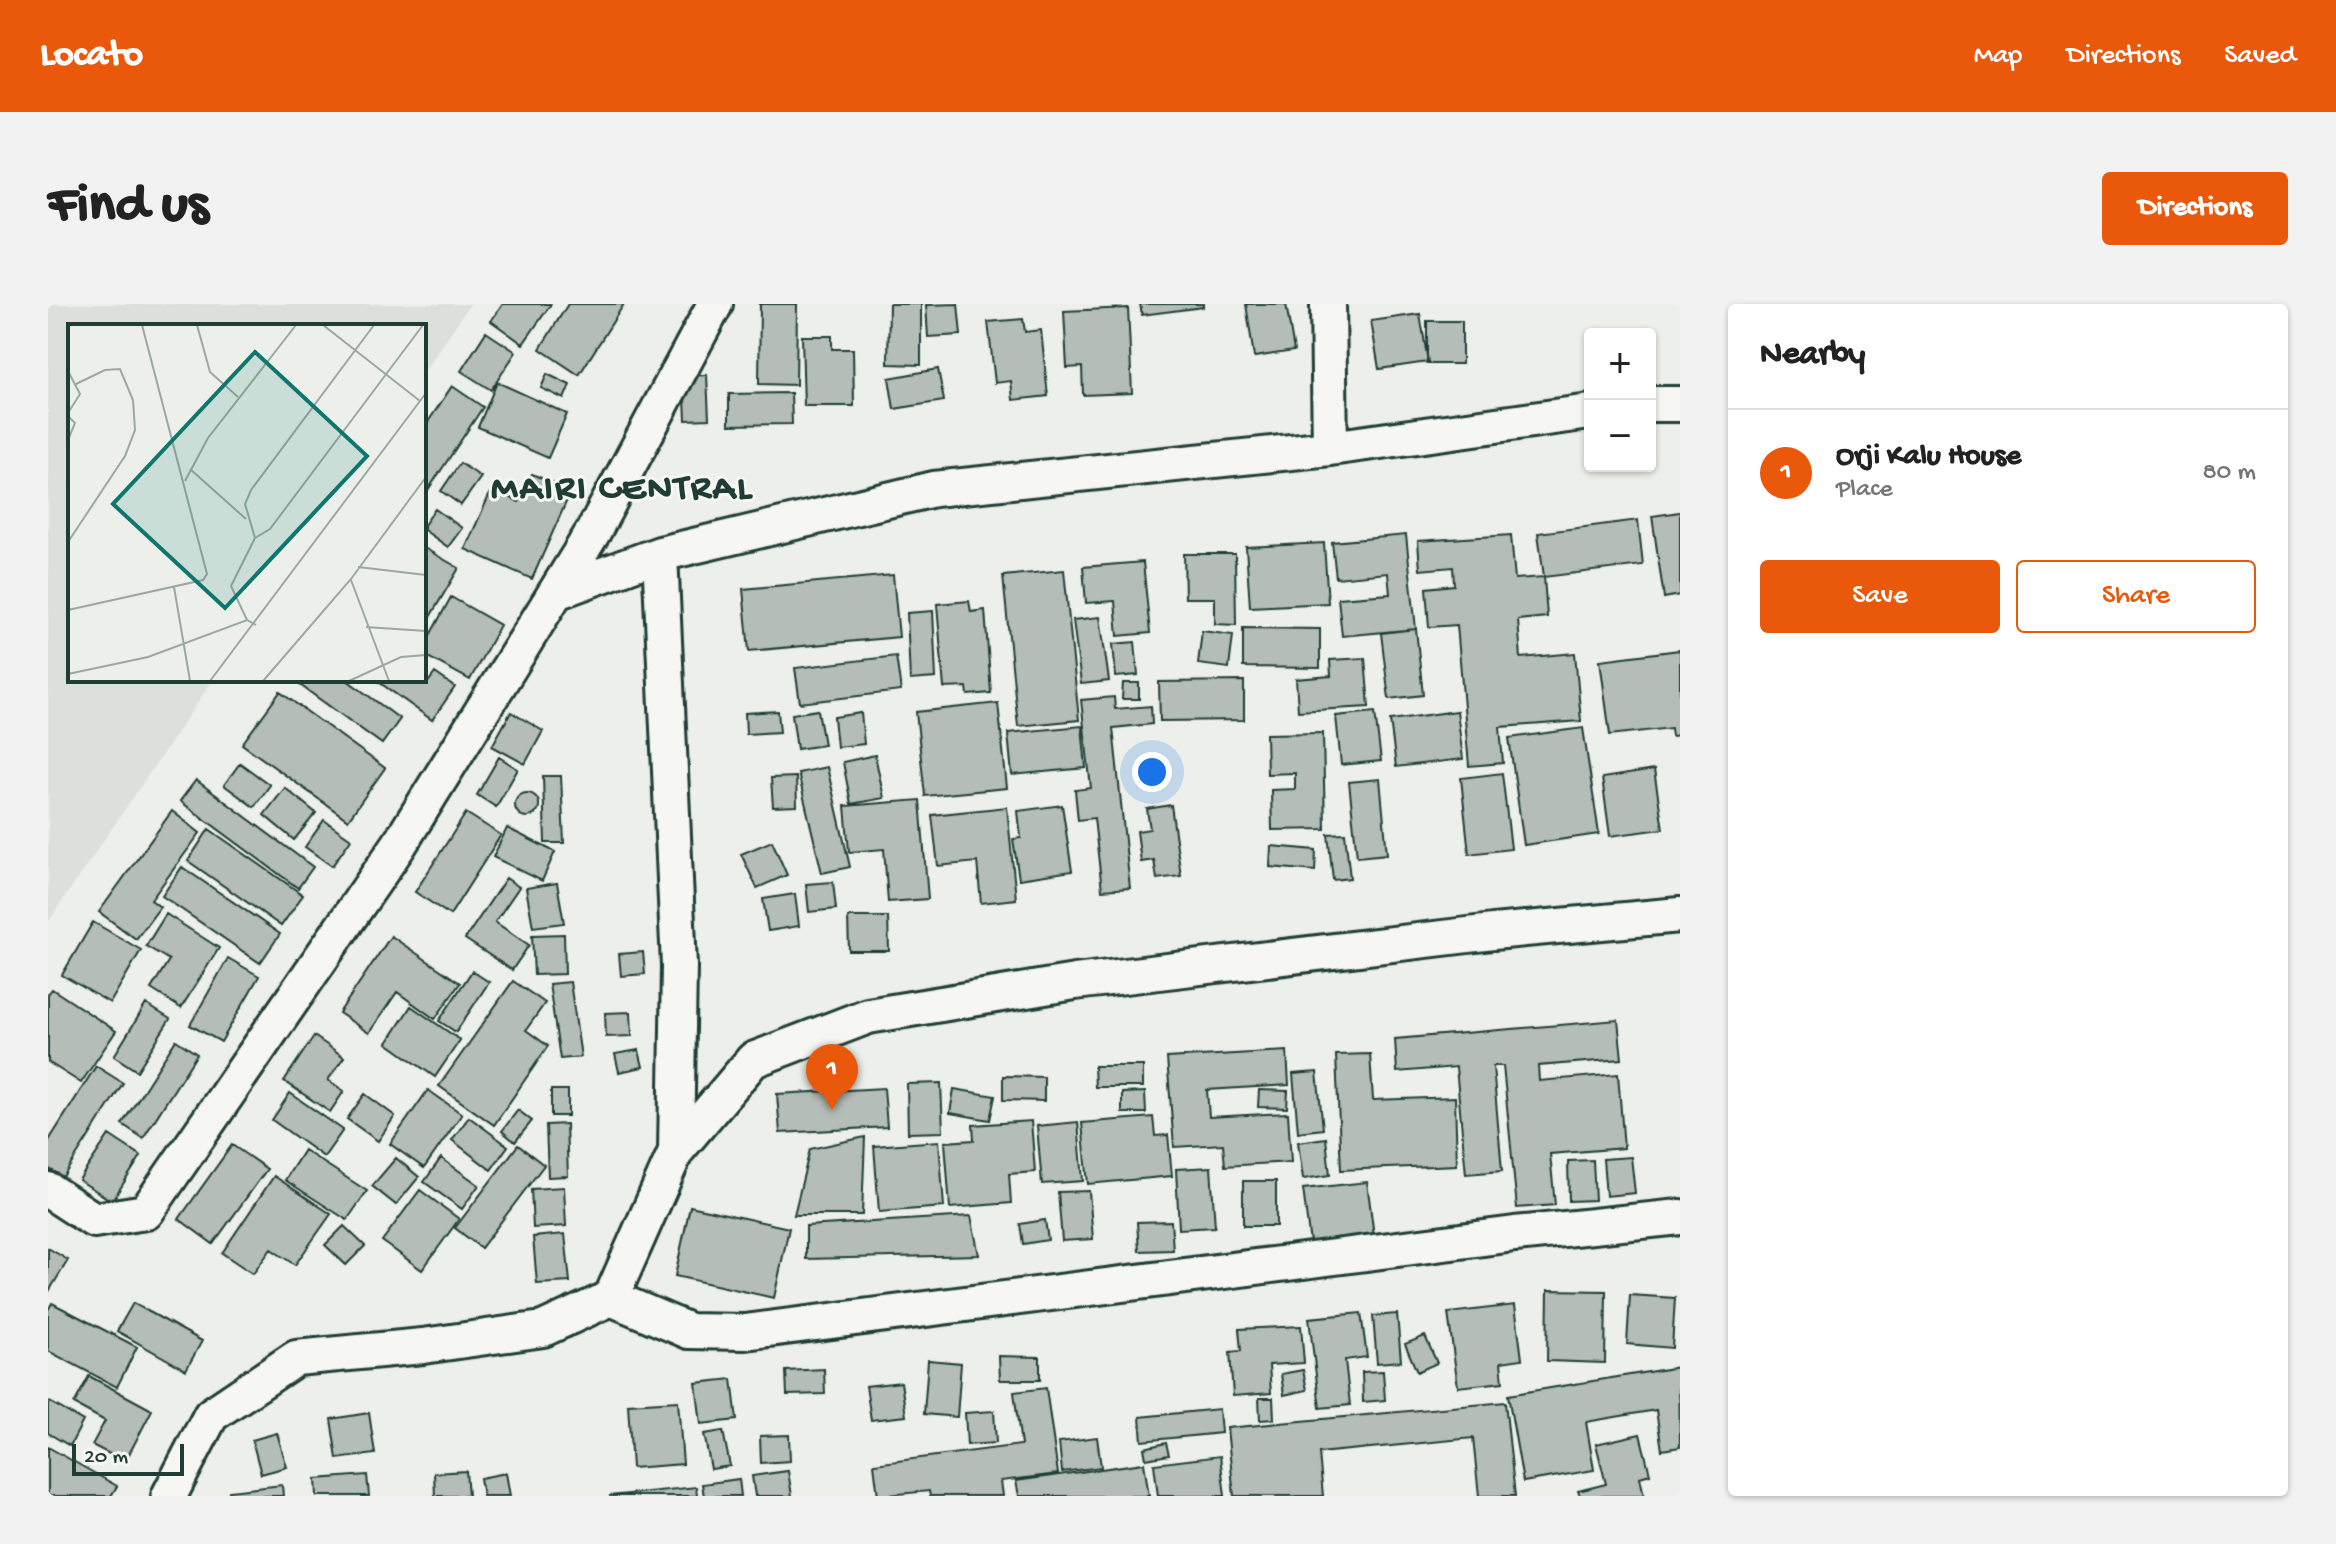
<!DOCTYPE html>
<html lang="en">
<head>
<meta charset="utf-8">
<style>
  body { margin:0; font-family:"Gochi Hand",sans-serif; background:#f2f2f2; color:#222 }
  .controls { position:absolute; right:24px; top:24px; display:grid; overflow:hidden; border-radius:8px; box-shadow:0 2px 6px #0004 }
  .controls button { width:72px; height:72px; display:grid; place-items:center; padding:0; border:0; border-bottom:2px solid #e0e0e0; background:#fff; color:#222; font:40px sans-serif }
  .scale { position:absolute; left:24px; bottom:20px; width:112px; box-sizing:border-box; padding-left:8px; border:4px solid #1f3d34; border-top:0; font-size:22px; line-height:28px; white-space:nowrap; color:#1f3d34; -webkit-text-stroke:6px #f6f6f2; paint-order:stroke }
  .you { position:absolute; left:1104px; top:468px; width:28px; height:28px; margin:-20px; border:6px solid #fff; border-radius:50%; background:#1a73e8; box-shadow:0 0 0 12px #1a73e833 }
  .badge { display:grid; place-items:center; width:52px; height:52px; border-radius:50%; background:#ea580c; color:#fff; font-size:26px; font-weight:700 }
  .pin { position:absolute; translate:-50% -66px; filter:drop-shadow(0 2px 4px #0008) }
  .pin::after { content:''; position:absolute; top:42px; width:28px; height:24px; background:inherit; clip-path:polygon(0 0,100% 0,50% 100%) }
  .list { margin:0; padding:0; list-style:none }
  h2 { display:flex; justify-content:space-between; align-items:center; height:104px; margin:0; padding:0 32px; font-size:34px }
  h2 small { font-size:26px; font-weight:400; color:#767676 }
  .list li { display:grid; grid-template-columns:52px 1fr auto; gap:24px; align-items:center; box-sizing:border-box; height:128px; padding:0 32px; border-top:2px solid #e0e0e0 }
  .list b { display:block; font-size:30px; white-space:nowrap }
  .list p { margin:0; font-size:26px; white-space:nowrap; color:#767676 }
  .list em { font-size:26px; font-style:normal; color:#767676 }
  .actions { display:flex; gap:16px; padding:24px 32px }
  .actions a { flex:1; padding:18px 0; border:2px solid #ea580c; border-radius:8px; text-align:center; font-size:28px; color:#ea580c }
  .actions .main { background:#ea580c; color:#fff }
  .map { position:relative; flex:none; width:1632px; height:1192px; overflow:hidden; border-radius:8px }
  header { display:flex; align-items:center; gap:48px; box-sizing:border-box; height:112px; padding:0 40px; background:#ea580c; color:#fff }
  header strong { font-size:38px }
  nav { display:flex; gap:44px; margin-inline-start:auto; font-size:28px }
  .intro { display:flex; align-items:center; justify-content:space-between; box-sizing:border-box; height:192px; padding:0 48px }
  h1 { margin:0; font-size:56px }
  .button { padding:20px 36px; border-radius:8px; background:#ea580c; color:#fff; font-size:28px; font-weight:700 }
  main { display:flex; gap:48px; padding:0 48px }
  aside { flex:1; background:#fff; border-radius:8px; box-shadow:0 2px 6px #0004 }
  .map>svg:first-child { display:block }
</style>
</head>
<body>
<header>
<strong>Locato</strong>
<nav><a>Map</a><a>Directions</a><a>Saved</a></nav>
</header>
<div class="intro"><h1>Find us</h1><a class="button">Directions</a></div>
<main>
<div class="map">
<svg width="1632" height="1192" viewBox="0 0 1632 1192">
  <rect width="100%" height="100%" fill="#edefea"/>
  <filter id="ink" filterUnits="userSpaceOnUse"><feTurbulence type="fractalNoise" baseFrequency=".0125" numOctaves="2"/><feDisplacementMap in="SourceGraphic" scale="16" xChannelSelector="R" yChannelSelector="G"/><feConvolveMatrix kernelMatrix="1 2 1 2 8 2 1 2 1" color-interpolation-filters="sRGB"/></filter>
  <g filter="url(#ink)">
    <!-- built -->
    <path fill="#dce0db" d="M0,0H422L376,68V22H22V376H165L0,618Z"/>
    <!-- building -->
    <path fill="#b4bdb8" stroke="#1f3d34" stroke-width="2" d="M455,0H503L475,40L443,17Z
      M520,0H576L531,71L492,45Z
      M712,0H749L748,81L711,80Z
      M841,0H873V61L840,60Z
      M910,0L913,31L880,33L878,1Z
      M1092,0H1155V3L1094,11Z
      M1198,0H1238L1246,47L1206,53Z
      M1080,4L1084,89L1035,91L1034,63L1019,64L1016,7Z
      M1372,10L1380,58L1331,65L1323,17Z
      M975,15L977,28L993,26L1000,92L965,96L963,77L947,79L940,18Z
      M1379,17H1414V60H1379Z
      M438,28L468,48L443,86L413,67Z
      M754,32H784V45H805L806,102H756Z
      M890,65L896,97L846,105L841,74Z
      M499,70L522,81L516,95L493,84Z
      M659,71L661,115L638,116L636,72Z
      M449,78L519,110L500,154L430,123Z
      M404,82L435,103L376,192V124Z
      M743,89L744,120L681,121V90Z
      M412,159L433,173L413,201L393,187Z
      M484,170L523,187L484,275L417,245L444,185L471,198Z
      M387,205L414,224L400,243L376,226V221Z
      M1632,208V291L1616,294L1604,212Z
      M1590,216L1595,261L1496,273L1490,229Z
      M1358,231L1368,325L1294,332L1290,294L1342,290L1340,269L1288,274L1284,238Z
      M1463,231L1467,275L1496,273L1499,313L1470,316L1473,354L1527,349L1533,417L1452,423L1455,459L1421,462L1409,321L1381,323L1378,284L1406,281L1405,263L1372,266L1370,237Z
      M1276,239L1280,299L1202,303L1198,243Z
      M376,244L411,264L376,323Z
      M1136,250H1187L1188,321L1167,320V294H1137Z
      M1095,258L1102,329L1070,332L1067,297L1038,299L1035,263Z
      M1016,266L1031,416L970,422L955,272Z
      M845,271L851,333L701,347L695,285Z
      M403,293L452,321L422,376L376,351V342Z
      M921,297L923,308L937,306L943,389L920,391L919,383L896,384L889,300Z
      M885,307L888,374L862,376L859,309Z
      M1052,313L1061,377L1033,380L1025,316Z
      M1195,324L1272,325V364L1195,363Z
      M1368,325L1375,391L1341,395L1333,329Z
      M1154,327L1185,331L1181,364L1150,360Z
      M1087,338L1090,371L1068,373L1065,340Z
      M1632,346V431L1624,432L1623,424L1562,431L1552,356Z
      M848,352L853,387L752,399L747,364Z
      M1317,354L1321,403L1250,407L1248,375L1283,372L1282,356Z
      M387,369L407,383L384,416L328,376H376V373L381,377Z
      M245,376H299L352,415L334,440Z
      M1196,377V416L1112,417L1111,378Z
      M1075,379H1091V395H1074Z
      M232,388L337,464L300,516L194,440Z
      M1066,393L1067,405L1103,402L1104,420L1065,424L1082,584L1054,586L1046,514L1030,516L1027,486L1043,484L1033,396Z
      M950,399L959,484L877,492L868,408Z
      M770,406L776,441L749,445L744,410Z
      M730,407L732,428L698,430L697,409Z
      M1409,407L1415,455L1348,463L1342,416Z
      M463,408L495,427L477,460L444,442Z
      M1327,408L1333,457L1293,461L1288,412Z
      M813,409L816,440L789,443L786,413Z
      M1034,422L1038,464L964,471L960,429Z
      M1535,424L1551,530L1476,541L1461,434Z
      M1275,429L1277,525L1224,526L1223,486L1247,485V469L1219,470L1218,430Z
      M827,451L836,494L803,500L795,458Z
      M451,453L470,465L448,503L429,491Z
      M192,459L222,481L206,503L176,481Z
      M779,463L802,563L774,569L750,469Z
      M1606,466L1615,525L1562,532L1554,474Z
      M1454,469L1463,545L1421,550L1413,474Z
      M495,472H513L516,539H497Z
      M748,473L749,502L725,503L723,474Z
      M1332,475L1339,550L1309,553L1301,478Z
      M148,476L265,563L250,584L132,497Z
      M237,484L268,509L246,536L216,511Z
      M467 501a12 12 0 1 1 24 0a12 12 0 1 1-24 0Z
      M872,496L880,595L840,598L836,545L801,548L797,502Z
      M1014,501L1024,567L971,575L965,535L973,534L970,507Z
      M1123,501L1133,572L1109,575L1106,556L1093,558L1089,527L1102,525L1099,505Z
      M959,503L968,595L933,599L929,558L890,562L884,511Z
      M124,507L152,529L103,596L112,603L88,635L51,608Z
      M418,509L453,531L402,611L367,588Z
      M276,516L303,535L284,562L257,543Z
      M459,524L507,548L494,577L445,553Z
      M161,525L255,591L233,622L140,557Z
      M1297,529L1302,574L1285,576L1280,530Z
      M724,537L739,571L709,584L693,550Z
      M1223,542L1268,546L1267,567L1222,563Z
      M134,563L232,630L212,659L114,592Z
      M458,574L471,583L447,618L481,641L464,666L417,635Z
      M785,578L788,605L761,608L758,580Z
      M509,579L516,619L485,623L478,584Z
      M747,590L751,622L720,627L715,595Z
      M118,610L171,644L133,704L103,685L121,656L98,642Z
      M800,613H840L841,647H801Z
      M45,618L93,646L62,699L14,671Z
      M516,630L517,670L486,671L484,631Z
      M343,632L412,679L387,715L349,688L321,729L291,709Z
      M595,648L597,670L573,672L571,650Z
      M180,654L211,672L173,738L142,721Z
      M424,667L441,678L408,728L391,717Z
      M465,677L497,699L478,726L500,742L446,821L391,782Z
      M522,678L533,753L512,755L501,680Z
      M4,685L68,727L33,779L0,758V690Z
      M98,700L122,715L89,767L66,752Z
      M363,702L412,736L387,773L339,739Z
      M583,708L584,732L558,733L557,709Z
      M1570,716L1574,755L1490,762L1491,777L1570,770L1576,844L1502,850L1507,901L1469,904L1455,762H1445L1454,867L1418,870L1408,763L1349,768L1347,735Z
      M266,732L296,753L280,776L296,787L282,808L236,777Z
      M128,736L149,750L95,834L74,820Z
      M591,746L595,763L571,768L567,750Z
      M1239,747L1241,781L1159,786L1161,813L1240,809L1243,858L1177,862L1175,840L1126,843L1119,754Z
      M1322,750L1325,796L1407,793L1409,861L1293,866L1288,751Z
      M48,762L75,779L15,873L0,864V838Z
      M1046,762H1095V783H1047Z
      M1269,768L1275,825L1250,828L1245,770Z
      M955,772L996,773V797L955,796Z
      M893,779L895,828L860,829L859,780Z
      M836,784L839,823L732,829L729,790Z
      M906,785L947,792L942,816L902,809Z
      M380,786L414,810L376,864L342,840Z
      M503,786H520V812H503Z
      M1211,786L1240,787L1239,804L1210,803Z
      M1097,788L1098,809H1074V789Z
      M242,789L295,826L276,853L224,816Z
      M317,790L347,812L330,837L299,815Z
      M470,806L484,817L467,838L454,827Z
      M421,813L460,842L443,866L404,836Z
      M1105,813L1107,832L1120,831L1124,872L1040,880L1034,819Z
      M983,817L987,868L961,870L963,899L902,904L897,838L926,836L925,821Z
      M1030,818L1035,877L994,880L989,822Z
      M518,820L520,872L500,873L498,821Z
      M61,831L93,852L64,897L31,876Z
      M817,833L814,911H746L762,845Z
      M1278,834L1282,871L1255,875L1250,838Z
      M891,837L896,903L831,908L826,842Z
      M184,841L219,865L165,940L131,915Z
      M470,841L496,861L433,944L407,924Z
      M256,846L319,887L299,916L237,876Z
      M1583,853L1587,889L1558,892L1555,855Z
      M348,854L371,873L348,901L324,882Z
      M393,854L431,881L414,905L376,878Z
      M1545,856L1547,896L1521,897L1520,857Z
      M1163,863L1167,923L1131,925L1128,865Z
      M226,872L283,910L247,961L223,945L205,970L174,949Z
      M1195,877H1228V922H1195Z
      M1319,878L1326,932L1262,940L1255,885Z
      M516,883L518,922L485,924L483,885Z
      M372,886L411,915L374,966L334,937Z
      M1041,887L1045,935L1014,937L1010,888Z
      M642,902L741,924L726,994L627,972Z
      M923,912L931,951L758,955V922Z
      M997,916L1000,936L975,940L972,920Z
      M1123,917L1125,946L1091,947L1089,918Z
      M296,922L317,942L298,961L277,941Z
      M517,930L522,978L489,980L485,933Z
      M0,944L20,956L0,989Z
      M1500,986L1558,987L1557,1059L1499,1057Z
      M1582,991L1627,994L1624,1044L1579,1040Z
      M4,999L89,1043L69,1083L0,1047V1006Z
      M85,999L154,1037L138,1066L69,1027Z
      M1467,1001L1474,1055L1453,1058L1455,1078L1410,1083L1400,1009Z
      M1313,1009L1319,1053L1297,1056L1302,1101L1272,1104L1261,1014Z
      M1349,1010L1353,1057L1329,1059L1325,1012Z
      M1253,1022L1256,1059L1221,1061L1223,1089L1185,1092L1182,1048L1193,1047L1191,1025Z
      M1377,1032L1389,1059L1369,1068L1357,1040Z
      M951,1052L992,1053V1076H952Z
      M880,1056L913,1059L909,1113L876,1110Z
      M1631,1063L1632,1143L1614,1146L1608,1106L1538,1118L1546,1166L1475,1178L1460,1091Z
      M776,1065L777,1090L739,1091L738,1067Z
      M1255,1066L1259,1086L1236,1091L1233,1070Z
      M1335,1067L1337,1096L1315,1098L1314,1068Z
      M41,1072L104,1106L77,1158L44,1141L57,1117L26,1100Z
      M684,1075L689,1116L653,1120L648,1079Z
      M853,1078L858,1112L823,1116L818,1082Z
      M998,1084L1010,1170L953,1177L955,1192H882L881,1187L830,1192L826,1160L973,1141L966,1088Z
      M1211,1094H1225L1226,1115L1212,1116Z
      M0,1097L35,1117L22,1142L0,1129Z
      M630,1097L635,1160L584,1164L580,1100Z
      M1457,1098L1467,1192H1431L1425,1134L1271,1149L1275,1192H1186L1179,1124Z
      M1171,1105L1173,1129L1094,1137L1092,1113Z
      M946,1107L948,1139L919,1141L917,1109Z
      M321,1109L327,1150L289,1155L283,1115Z
      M675,1127L682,1162L663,1165L656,1130Z
      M229,1129L239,1163L213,1170L204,1136Z
      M1592,1130L1602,1170L1592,1173L1596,1192H1532L1530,1187L1558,1180L1548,1140Z
      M741,1131L742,1157L713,1159L712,1132Z
      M1049,1133L1053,1163L1014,1168L1011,1138Z
      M1118,1139L1121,1151L1098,1155L1096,1144Z
      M0,1143L69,1182L63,1192H0Z
      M1172,1152L1177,1192H1110L1106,1160Z
      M1096,1159L1101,1192H971L968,1177Z
      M418,1167L420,1192H387L386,1169Z
      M740,1167L744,1192H707L704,1172Z
      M458,1169L462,1192H435L432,1174Z
      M319,1171L321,1192H269L268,1175Z
      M691,1175L693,1192H656L654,1180Z
      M234,1181L235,1192H182L181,1187Z
      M648,1183L649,1192H561Z"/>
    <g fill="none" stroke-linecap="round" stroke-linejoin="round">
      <!-- minor casing -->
      <g stroke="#1f3d34" stroke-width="40">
        <path id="minor" d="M1280,0L1282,144
          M1602,100H1632
          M612,250L631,662L628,847
          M508,288L612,250L886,185L1282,144L1542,108
          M0,886L46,916L98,908L351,541L545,228L667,0
          M563,994L641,1027L697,1028L1467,930L1632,913
          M121,1192L163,1111L248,1054L375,1042L495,1025L563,994L628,847L705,756L820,712L1027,678L1445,628L1632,611"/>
      </g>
      <!-- minor -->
      <use href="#minor" stroke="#f6f6f2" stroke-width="34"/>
    </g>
  </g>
  <g text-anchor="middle" stroke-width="6" stroke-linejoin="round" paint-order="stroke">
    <!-- district labels -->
    <g font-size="38" font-weight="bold" letter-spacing="2" fill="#1f3d34" stroke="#f6f6f2">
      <text x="574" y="193">MAIRI CENTRAL</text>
    </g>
  </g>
  <!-- overview -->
  <g transform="translate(20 20)">
    <rect width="358" height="358" fill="#edefea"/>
    <path fill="none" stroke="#9ba8a1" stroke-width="2" d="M129,1L142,48L170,73M255,1L352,77M0,47L12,70L0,89M0,92L7,99L0,116M122,145L178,195M117,157L140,114L228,1M187,214L202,205L355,1M0,218L57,132L67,106L65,76L52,45L37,46L8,60M290,243L358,251M283,256L321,357M106,263L122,357M0,286L135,256L139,250L74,1M179,296L163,262L187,214L177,180L183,166L306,1M298,303L358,307M0,350L80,333L179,296L188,301M142,357L358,69M195,357L283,255L358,153M281,357L333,333L358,331"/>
    <path fill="#0f766e" fill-opacity="0.15" stroke="#0f766e" stroke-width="4" d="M187,28L299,132L157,284L45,180Z"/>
    <rect width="358" height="358" fill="none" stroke="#1f3d34" stroke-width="4"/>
  </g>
</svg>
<div class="controls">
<button>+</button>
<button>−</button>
</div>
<div class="scale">20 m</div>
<div class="you"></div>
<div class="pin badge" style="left:784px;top:806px">1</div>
</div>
<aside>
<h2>Nearby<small></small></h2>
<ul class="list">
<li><span class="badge">1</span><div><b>Orji Kalu House</b><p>Place</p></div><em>80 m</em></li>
</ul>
<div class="actions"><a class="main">Save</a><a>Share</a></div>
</aside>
</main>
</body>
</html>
